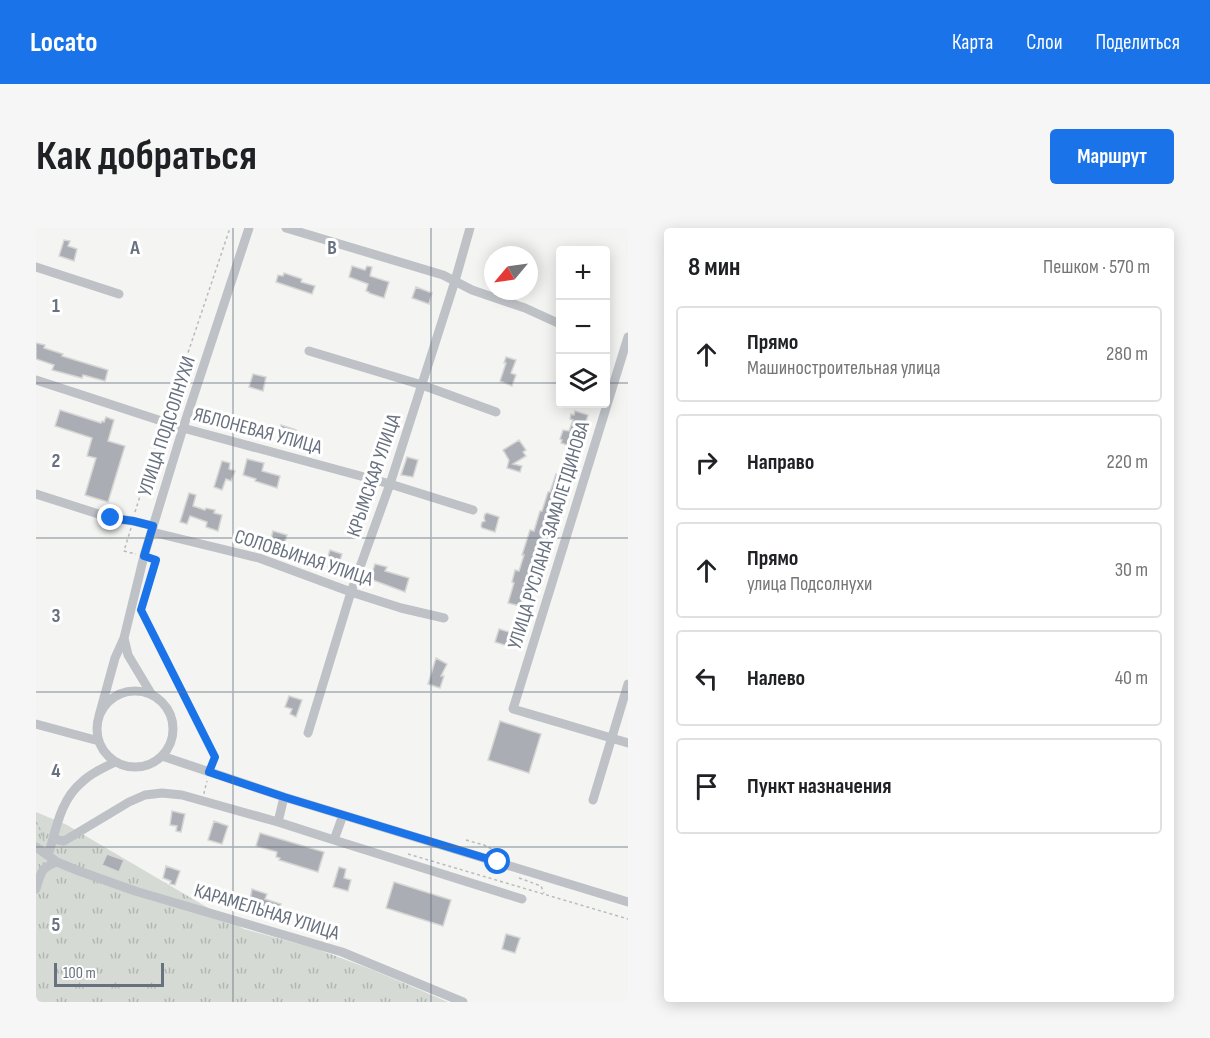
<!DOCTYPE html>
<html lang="ru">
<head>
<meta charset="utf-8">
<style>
  body { margin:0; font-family:"Sofia Sans Condensed",sans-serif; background:#f6f6f6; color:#202124 }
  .controls { position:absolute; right:18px; top:18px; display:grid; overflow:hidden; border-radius:6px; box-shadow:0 3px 15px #0003 }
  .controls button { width:54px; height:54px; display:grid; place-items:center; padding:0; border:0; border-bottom:2px solid #e0e0e0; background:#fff; color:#202124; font:30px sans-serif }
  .compass { position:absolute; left:448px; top:18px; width:54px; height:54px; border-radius:50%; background:#fff; box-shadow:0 3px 15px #0003; rotate:241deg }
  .scale { position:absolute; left:18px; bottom:15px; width:110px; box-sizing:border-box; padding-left:6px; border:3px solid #67717f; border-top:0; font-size:16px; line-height:21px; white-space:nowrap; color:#67717f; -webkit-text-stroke:4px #fff; paint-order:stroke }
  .stop { position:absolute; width:18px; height:18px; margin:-14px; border:4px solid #1a73e8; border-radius:50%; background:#fff }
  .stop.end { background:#1a73e8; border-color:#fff; box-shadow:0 2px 6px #0008 }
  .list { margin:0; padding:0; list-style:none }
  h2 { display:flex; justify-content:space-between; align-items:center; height:78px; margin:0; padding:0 24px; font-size:26px }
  h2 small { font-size:20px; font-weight:400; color:#757577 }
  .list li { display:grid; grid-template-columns:39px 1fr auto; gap:18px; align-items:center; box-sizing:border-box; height:96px; margin:0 12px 12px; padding:0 12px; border:2px solid #e0e0e0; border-radius:6px }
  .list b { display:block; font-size:22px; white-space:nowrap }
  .list p { margin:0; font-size:20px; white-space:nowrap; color:#757577 }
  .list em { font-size:20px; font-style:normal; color:#757577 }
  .icon { flex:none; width:33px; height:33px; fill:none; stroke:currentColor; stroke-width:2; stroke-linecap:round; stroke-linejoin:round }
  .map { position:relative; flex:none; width:592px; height:774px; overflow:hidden; border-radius:6px }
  header { display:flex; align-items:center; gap:36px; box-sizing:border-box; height:84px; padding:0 30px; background:#1a73e8; color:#fff }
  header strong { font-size:28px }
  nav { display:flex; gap:33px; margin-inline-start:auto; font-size:21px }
  .intro { display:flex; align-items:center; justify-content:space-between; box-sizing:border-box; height:144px; padding:0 36px }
  h1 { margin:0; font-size:42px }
  .button { padding:15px 27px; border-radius:6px; background:#1a73e8; color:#fff; font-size:21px; font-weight:700 }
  main { display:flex; gap:36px; padding:0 36px }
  aside { flex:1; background:#fff; border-radius:6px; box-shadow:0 3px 15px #0003 }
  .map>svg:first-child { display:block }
</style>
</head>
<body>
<header>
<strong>Locato</strong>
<nav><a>Карта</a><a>Слои</a><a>Поделиться</a></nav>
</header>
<div class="intro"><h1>Как добраться</h1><a class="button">Маршрут</a></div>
<main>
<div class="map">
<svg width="592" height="774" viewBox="0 0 592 774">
  <defs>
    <pattern id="grass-tufts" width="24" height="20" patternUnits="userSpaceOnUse" patternTransform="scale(1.5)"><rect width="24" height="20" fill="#d5dbd4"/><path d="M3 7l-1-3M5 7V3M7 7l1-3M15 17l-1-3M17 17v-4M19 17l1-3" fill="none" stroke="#b1b6b1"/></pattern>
  </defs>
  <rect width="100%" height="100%" fill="#f4f5f2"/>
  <!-- grass -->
  <path fill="url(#grass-tufts)" d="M0,584L31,597L208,701L281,721L337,742L412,774H0Z"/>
  <!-- building -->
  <path fill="#aaaeb4" stroke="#d6d6d4" stroke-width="1.5" d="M28,12L34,13L32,18L41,21L38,33L23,28Z
    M316,38L329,42L331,38L336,39L334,48L353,54L348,70L333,65V64L330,63L332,56L313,49Z
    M248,45L266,51L265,54L279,58L276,66L240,54L242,47L247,48Z
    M380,59L396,65L393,76L376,70Z
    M0,115L9,117L8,120L27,126L26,128L72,142L69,153L47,147L46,150L16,142L18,137L0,131Z
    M470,129L480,132L475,145L480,147L476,158L464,153L470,135H468Z
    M217,146L230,149L227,163L213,159Z
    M24,182L65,195L66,193L68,194L70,189L78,192L72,213L89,218L72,274L49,267L60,230L51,228L56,210L19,198Z
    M539,183L552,187L548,200L543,199L537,219L525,215L526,212L524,211L527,202L533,203L537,192L534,191L535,186L538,187Z
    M245,197L260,202L255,219L250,217L251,214L241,211Z
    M483,212L490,222L487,224L490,228L477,236L486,238L484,244L471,240L473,232L467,222Z
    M371,229L382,232L377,249L365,247Z
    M211,231L228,235L226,243L244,248L241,260L219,253L220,251L207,247Z
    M186,233L194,235L193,241L199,243L195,253L190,251L186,262L178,259Z
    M520,246L532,249L528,262L526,261L515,298L509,296L501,326L503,327L499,339H496L484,378L472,375L478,355L476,354L479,342L483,343L488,327H486L494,302L498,303L504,283H506L512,264H514Z
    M153,265L160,267L157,278L169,282L170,280L179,282L178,285L186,287L182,303L170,299L171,294L154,288L151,296L144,294Z
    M451,285L463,289L459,304L446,300L445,298L446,294L449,293L448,290L449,286Z
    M237,303L251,307L247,321L233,317Z
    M294,322L306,326L301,342L292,339L293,335L290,334Z
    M339,336L351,339L349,343L373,350L369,364L334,351Z
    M463,401L480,406L475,419L459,414Z
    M400,430L411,436L405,448H408L404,460L392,456Z
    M253,468L266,472L260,489L254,486L256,481L249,479Z
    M464,493L505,506L493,545L452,532Z
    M136,583L149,586L145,604L140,603L141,598L134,597Z
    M178,593L192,598L186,616L172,612Z
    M224,605L288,624L282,644L243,632L244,630L240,629L241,624L220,618Z
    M71,626L88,632L83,644L66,637Z
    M130,638L144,643L139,657L134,656L135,653L127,650Z
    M303,639L310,641L308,650L315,652L312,663L297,659Z
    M358,654L415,672L407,698L350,680Z
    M216,661L231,666L229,671L245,676L241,689L234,687L236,681L220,677L219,679L213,677Z
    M470,706L484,710L479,725L466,721Z"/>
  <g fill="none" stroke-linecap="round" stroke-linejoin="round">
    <!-- path -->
    <path stroke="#b8babc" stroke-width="1.5" stroke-dasharray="3 3" stroke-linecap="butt" d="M131,187L194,0
      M99,284L125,202
      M95,300L88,323L100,326
      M116,331L120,332L105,382L179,529L176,537
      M169,565H168L171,553
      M0,594L3,599L8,613
      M430,612L448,617L465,626L464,628
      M372,626L592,691
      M483,650L505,658L508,665"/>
    <!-- minor -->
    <path stroke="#bec1c5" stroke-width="9" d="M250,0L407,47L436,62L489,80L524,96
      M0,39L83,66
      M592,109L477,481L592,515
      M273,123L386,157L460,184
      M0,152L147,200L354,256L437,282
      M0,266L75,290L97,293L117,298
      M116,304L223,330L315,364L365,380L408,390
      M88,410L92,427L116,467
      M61 501a38 38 0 1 1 76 0a38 38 0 1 1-76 0Z
      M63,488L79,430L88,410L108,328L147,200L213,0
      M0,496L63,513
      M272,505L315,364L354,256L419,53L434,0
      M126,528L248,569L592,674
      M248,569L242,594L298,612L307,587
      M557,572L592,456
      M17,611L28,613L93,574L109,567L126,565L146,567L242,594
      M298,612L486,671
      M0,619L21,634L43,643L99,663L306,724L427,774
      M12,628C20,602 24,572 46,554C55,545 67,540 79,534
      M0,661C5,645 4,640 21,634"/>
  </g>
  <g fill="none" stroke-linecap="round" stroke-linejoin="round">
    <!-- route -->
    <path stroke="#1a73e8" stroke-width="8" d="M75,290L97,293L117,298L108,328L120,332L105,382L179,529L173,544L248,569L462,634"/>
  </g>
  <!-- grid -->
  <path fill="none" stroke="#67717f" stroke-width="1.5" stroke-opacity="0.55" d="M197,0V774M395,0V774M0,155H524M570,155H592M0,310H592M0,464H592M0,619H592"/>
  <g text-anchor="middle" stroke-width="6" stroke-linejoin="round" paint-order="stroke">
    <!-- street labels -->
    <g font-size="20" fill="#67717f" stroke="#fff">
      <text transform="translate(130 198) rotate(-72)" y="7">УЛИЦА ПОДСОЛНУХИ</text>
      <text transform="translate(222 202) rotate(15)" y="7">ЯБЛОНЕВАЯ УЛИЦА</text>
      <text transform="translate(337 247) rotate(-71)" y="7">КРЫМСКАЯ УЛИЦА</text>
      <text transform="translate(512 307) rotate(-73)" y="7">УЛИЦА РУСЛАНА ЗАМАЛЕТДИНОВА</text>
      <text transform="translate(268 329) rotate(18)" y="7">СОЛОВЬИНАЯ УЛИЦА</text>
      <text transform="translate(231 683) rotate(17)" y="7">КАРАМЕЛЬНАЯ УЛИЦА</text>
    </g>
  </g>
  <g font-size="20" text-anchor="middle" font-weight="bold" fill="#67717f" stroke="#fff" stroke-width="6" stroke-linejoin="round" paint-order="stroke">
    <text x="99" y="26">A</text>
    <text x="296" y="26">B</text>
    <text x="20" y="84">1</text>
    <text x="20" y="239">2</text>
    <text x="20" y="394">3</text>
    <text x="20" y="549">4</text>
    <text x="20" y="703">5</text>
  </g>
</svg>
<div class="controls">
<button>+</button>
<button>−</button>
<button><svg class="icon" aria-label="layers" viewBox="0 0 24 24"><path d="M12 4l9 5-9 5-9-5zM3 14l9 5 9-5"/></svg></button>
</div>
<svg class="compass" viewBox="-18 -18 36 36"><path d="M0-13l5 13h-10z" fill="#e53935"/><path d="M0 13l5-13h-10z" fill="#757577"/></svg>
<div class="scale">100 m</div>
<div class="stop" style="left:462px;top:634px"></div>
<div class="stop end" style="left:75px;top:290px"></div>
</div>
<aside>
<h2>8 мин<small>Пешком · 570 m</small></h2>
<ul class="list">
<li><svg class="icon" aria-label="ahead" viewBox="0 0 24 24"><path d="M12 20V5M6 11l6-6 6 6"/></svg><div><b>Прямо</b><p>Машиностроительная улица</p></div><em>280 m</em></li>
<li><svg class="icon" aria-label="right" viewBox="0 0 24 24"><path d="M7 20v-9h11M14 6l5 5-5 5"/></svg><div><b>Направо</b></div><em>220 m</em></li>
<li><svg class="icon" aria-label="ahead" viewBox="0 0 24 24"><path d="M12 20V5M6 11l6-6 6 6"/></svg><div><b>Прямо</b><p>улица Подсолнухи</p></div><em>30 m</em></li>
<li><svg class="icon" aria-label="left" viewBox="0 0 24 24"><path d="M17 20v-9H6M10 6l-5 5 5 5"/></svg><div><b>Налево</b></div><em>40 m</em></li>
<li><svg class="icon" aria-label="arrive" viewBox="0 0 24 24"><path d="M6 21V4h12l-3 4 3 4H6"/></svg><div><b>Пункт назначения</b></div></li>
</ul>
</aside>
</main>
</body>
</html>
